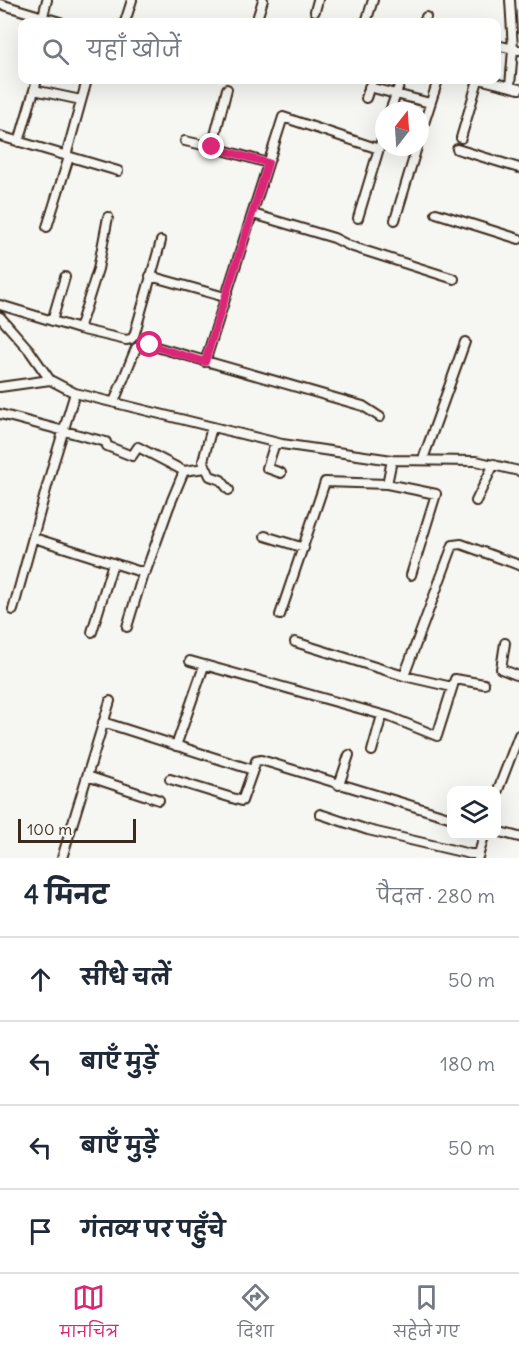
<!DOCTYPE html>
<html lang="hi">
<head>
<meta charset="utf-8">
<style>
  body { margin:0; font-family:Delius,"Playpen Sans Deva",sans-serif; background:#f6f6f7; color:#1f2937 }
  .controls { position:absolute; right:18px; bottom:18px; display:grid; overflow:hidden; border-radius:12px; box-shadow:0 6px 24px #0002 }
  .controls button { width:54px; height:54px; display:grid; place-items:center; padding:0; border:0; border-bottom:2px solid #e0e1e3; background:#fff; color:#1f2937; font:30px sans-serif }
  .compass { position:absolute; left:375px; top:102px; width:54px; height:54px; border-radius:50%; background:#fff; box-shadow:0 6px 24px #0002; rotate:17deg }
  .scale { position:absolute; left:18px; bottom:15px; width:118px; box-sizing:border-box; padding-left:6px; border:3px solid #3b2a1e; border-top:0; font-size:16px; line-height:21px; white-space:nowrap; color:#3b2a1e; -webkit-text-stroke:4px #f6f6f2; paint-order:stroke }
  .stop { position:absolute; width:18px; height:18px; margin:-14px; border:4px solid #db2777; border-radius:50%; background:#fff }
  .stop.end { background:#db2777; border-color:#fff; box-shadow:0 2px 6px #0008 }
  .list { margin:0; padding:0; list-style:none }
  h2 { display:flex; justify-content:space-between; align-items:center; height:78px; margin:0; padding:0 24px; font-size:26px }
  h2 small { font-size:20px; font-weight:400; color:#747a83 }
  .list li { display:grid; grid-template-columns:39px 1fr auto; gap:18px; align-items:center; box-sizing:border-box; height:84px; padding:0 24px; border-top:2px solid #e0e1e3 }
  .list b { display:block; font-size:22px; white-space:nowrap }
  .list em { font-size:20px; font-style:normal; color:#747a83 }
  .icon { flex:none; width:33px; height:33px; fill:none; stroke:currentColor; stroke-width:2; stroke-linecap:round; stroke-linejoin:round }
  .map { position:relative; flex:none; width:519px; height:858px; overflow:hidden }
  .search { position:absolute; background:#fff; box-shadow:0 6px 24px #0002; left:18px; right:18px; top:18px; height:66px; display:flex; align-items:center; gap:15px; box-sizing:border-box; padding:0 21px; border-radius:12px; color:#747a83; font-size:22px }
  .sheet { height:414px; background:#fff }
  nav { display:flex; justify-content:space-around; align-items:center; box-sizing:border-box; height:84px; border-top:2px solid #e0e1e3; background:#fff; font-size:16px; color:#747a83 }
  nav a { display:grid; justify-items:center; gap:3px }
  nav .on { color:#db2777 }
  .map>svg:first-child { display:block }
</style>
</head>
<body>
<div class="map">
<svg width="519" height="858" viewBox="0 0 519 858">
  <rect width="100%" height="100%" fill="#f6f6f2"/>
  <filter id="ink" filterUnits="userSpaceOnUse"><feTurbulence type="fractalNoise" baseFrequency=".0167" numOctaves="2"/><feDisplacementMap in="SourceGraphic" scale="12" xChannelSelector="R" yChannelSelector="G"/><feConvolveMatrix kernelMatrix="1 2 1 2 8 2 1 2 1" color-interpolation-filters="sRGB"/></filter>
  <g filter="url(#ink)">
    <g fill="none" stroke-linecap="round" stroke-linejoin="round">
      <!-- minor casing -->
      <g stroke="#3b2a1e" stroke-width="12">
        <path id="minor" d="M510,0L513,49L510,86
          M0,4L60,22
          M315,11L318,0
          M43,16L47,0
          M367,19L373,0
          M125,22L132,0
          M256,22L263,0
          M424,22L426,17
          M496,45L519,50
          M483,80L519,89
          M369,87L430,103
          M227,89L212,147L268,163
          M34,90L81,100
          M366,98L372,80
          M390,111L401,80
          M0,136L118,171
          M420,136L438,80
          M461,138L478,80
          M185,141L212,147
          M19,142L37,80
          M457,149L519,168
          M66,156L87,80
          M436,213L519,239
          M253,214L334,238L350,246L454,279
          M358,218L384,132
          M395,220L417,147
          M47,227L69,157
          M150,276L225,297
          M0,305L79,329L126,340L131,339L134,336L161,241
          M0,317L29,350L50,380L75,393L282,444L392,460L476,461L519,471
          M52,321L65,277
          M79,329L98,269L108,217
          M205,362L283,117L379,149
          M0,387L50,380
          M114,402L136,348L146,344L363,406L380,417
          M0,414L106,442L107,446L132,456L138,447L184,471L169,507L146,571H138L34,538
          M212,427L203,461L210,476L221,480L229,490
          M275,443L267,468L281,473
          M423,459L465,342
          M184,471L205,468
          M387,484L392,460
          M476,501L494,464
          M265,536L304,548
          M13,610L52,468L75,393
          M280,615L325,482L387,484L436,494L411,575
          M127,627L144,571
          M92,632L113,563
          M295,642L404,676L452,687
          M505,643L501,669L519,676
          M190,661L390,717L437,736L455,679L484,684
          M404,676L453,545L461,544L519,565
          M103,722L253,770L256,761L261,760L452,818
          M176,746L204,666
          M372,751L382,715
          M87,776L159,800
          M170,779L242,801L253,770
          M339,785L349,755
          M496,795L519,735
          M320,814L368,830L470,854H479
          M496,831L519,837
          M478,857L484,836
          M62,858L110,701"/>
      </g>
      <!-- minor -->
      <use href="#minor" stroke="#f6f6f2" stroke-width="8"/>
    </g>
  </g>
  <g fill="none" stroke-linecap="round" stroke-linejoin="round" filter="url(#ink)">
    <!-- route -->
    <path stroke="#db2777" stroke-width="8" d="M150,345L205,362C225,295 248,230 268,163L212,147"/>
  </g>
</svg>
<div class="controls">
<button><svg class="icon" aria-label="layers" viewBox="0 0 24 24"><path d="M12 4l9 5-9 5-9-5zM3 14l9 5 9-5"/></svg></button>
</div>
<svg class="compass" viewBox="-18 -18 36 36"><path d="M0-13l5 13h-10z" fill="#e53935"/><path d="M0 13l5-13h-10z" fill="#747a83"/></svg>
<div class="scale">100 m</div>
<div class="stop" style="left:150px;top:345px"></div>
<div class="stop end" style="left:212px;top:147px"></div>
<div class="search"><svg class="icon" aria-label="search" viewBox="0 0 24 24"><circle cx="10" cy="10" r="6"/><path d="M15 15l6 6"/></svg>यहाँ खोजें</div>
</div>
<section class="sheet">
<h2>4 मिनट<small>पैदल · 280 m</small></h2>
<ul class="list">
<li><svg class="icon" aria-label="ahead" viewBox="0 0 24 24"><path d="M12 20V5M6 11l6-6 6 6"/></svg><div><b>सीधे चलें</b></div><em>50 m</em></li>
<li><svg class="icon" aria-label="left" viewBox="0 0 24 24"><path d="M17 20v-9H6M10 6l-5 5 5 5"/></svg><div><b>बाएँ मुड़ें</b></div><em>180 m</em></li>
<li><svg class="icon" aria-label="left" viewBox="0 0 24 24"><path d="M17 20v-9H6M10 6l-5 5 5 5"/></svg><div><b>बाएँ मुड़ें</b></div><em>50 m</em></li>
<li><svg class="icon" aria-label="arrive" viewBox="0 0 24 24"><path d="M6 21V4h12l-3 4 3 4H6"/></svg><div><b>गंतव्य पर पहुँचे</b></div></li>
</ul>
</section>
<nav>
<a class="on"><svg class="icon" aria-label="map" viewBox="0 0 24 24"><path d="M3 6l6-2 6 2 6-2v14l-6 2-6-2-6 2zM9 4v14M15 6v14"/></svg>मानचित्र</a>
<a><svg class="icon" aria-label="directions" viewBox="0 0 24 24"><path d="M12 3l9 9-9 9-9-9zM9 14v-3h6M13 9l2 2-2 2"/></svg>दिशा</a>
<a><svg class="icon" aria-label="saved" viewBox="0 0 24 24"><path d="M7 4h10v16l-5-4-5 4z"/></svg>सहेजे गए</a>
</nav>
</body>
</html>
